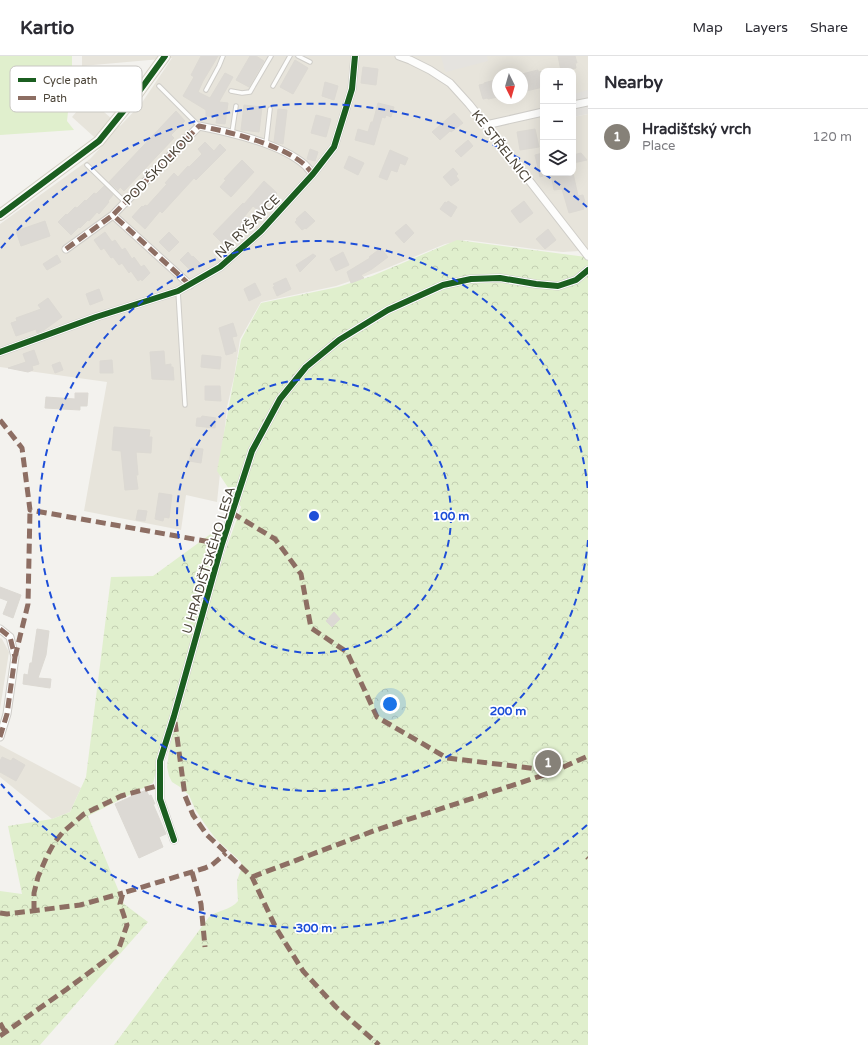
<!DOCTYPE html>
<html lang="en">
<head>
<meta charset="utf-8">
<style>
  body { margin:0; font-family:"Varela Round",sans-serif; background:#f7f7f7; color:#2b2b33 }
  .controls { position:absolute; right:12px; top:12px; display:grid; overflow:hidden; border-radius:8px; box-shadow:0 4px 16px #0002 }
  .controls button { width:36px; height:36px; display:grid; place-items:center; padding:0; border:0; border-bottom:1px solid #e1e1e2; background:#fff; color:#2b2b33; font:20px sans-serif }
  .compass { position:absolute; left:492px; top:12px; width:36px; height:36px; border-radius:50%; background:#fff; box-shadow:0 4px 16px #0002; rotate:175deg }
  .you { position:absolute; left:390px; top:648px; width:14px; height:14px; margin:-10px; border:3px solid #fff; border-radius:50%; background:#1a73e8; box-shadow:0 0 0 6px #1a73e833 }
  .badge { display:grid; place-items:center; width:26px; height:26px; border-radius:50%; background:#868178; color:#fff; font-size:13px; font-weight:700 }
  .pin { position:absolute; translate:-50% -50%; border:2px solid #fff; box-shadow:0 1px 4px #0006 }
  .list { margin:0; padding:0; list-style:none }
  h2 { display:flex; justify-content:space-between; align-items:center; height:52px; margin:0; padding:0 16px; font-size:17px }
  h2 small { font-size:13px; font-weight:400; color:#7c7c81 }
  .list li { display:grid; grid-template-columns:26px 1fr auto; gap:12px; align-items:center; box-sizing:border-box; height:56px; padding:0 16px; border-top:1px solid #e1e1e2 }
  .list b { display:block; font-size:15px; white-space:nowrap }
  .list p { margin:0; font-size:13px; white-space:nowrap; color:#7c7c81 }
  .list em { font-size:13px; font-style:normal; color:#7c7c81 }
  .icon { flex:none; width:22px; height:22px; fill:none; stroke:currentColor; stroke-width:2; stroke-linecap:round; stroke-linejoin:round }
  .map { position:relative; flex:none; width:588px; height:989px; overflow:hidden }
  header { display:flex; align-items:center; gap:24px; box-sizing:border-box; height:56px; padding:0 20px; background:#fff; border-bottom:1px solid #e1e1e2 }
  header strong { font-size:19px }
  nav { display:flex; gap:22px; margin-inline-start:auto; font-size:14px }
  main { display:flex }
  aside { flex:1; background:#fff }
  .map>svg:first-child { display:block }
</style>
</head>
<body>
<header>
<strong>Kartio</strong>
<nav><a>Map</a><a>Layers</a><a>Share</a></nav>
</header>
<main>
<div class="map">
<svg width="588" height="989" viewBox="0 0 588 989">
  <defs>
    <pattern id="forest-crowns" width="20" height="18" patternUnits="userSpaceOnUse"><rect width="20" height="18" fill="#e0efcd"/><path d="M2 6a3 3 0 1 1 6 0M12 15a3 3 0 1 1 6 0" fill="none" stroke="#c2ceb1"/></pattern>
  </defs>
  <rect width="100%" height="100%" fill="#f3f2ee"/>
  <!-- residential -->
  <path fill="#e7e4db" fill-rule="evenodd" d="M82,0H588V49L573,53V15H543V117H573V61L588,58V199L579,195L563,196L542,194L466,184L445,188L380,215L336,230L261,246L240,283L234,321L227,351L217,446L186,439L181,474L84,455L107,326L0,311V168L90,103L103,89L72,61L88,42L120,70L141,48L172,2L82,10ZM498,18H522V42H498Z
    M0,582L2,583L9,596L0,653Z
    M0,689L81,732L70,756L52,763L0,721Z"/>
  <!-- green -->
  <path fill="#e0efcd" d="M0,0H72V19L67,65L74,74L0,79Z"/>
  <!-- forest -->
  <path fill="url(#forest-crowns)" d="M457,184L586,201L588,202V989H114L209,861C218,854 231,854 238,845C238,840 237,834 237,828C237,820 243,814 241,806L215,782L204,767L195,753L189,739L180,731L172,726L169,720L167,711L170,688L218,516L241,451L217,415L241,284L261,247L338,231L372,220Z
    M223,469L153,727L88,760L124,848L148,866L40,989H0V835L22,838L8,770L52,763L70,756L86,721L111,521L153,520Z"/>
  <!-- parking -->
  <path fill="#e5e3df" d="M441,0H487L488,5L446,16L445,15Z
    M588,34V42L573,45V38Z
    M588,49V58L573,61V53Z"/>
  <!-- building -->
  <path fill="#dcd9d4" stroke="#dcd9d3" d="M201,0H218L203,25L198,36L210,42L225,17L233,21L219,46L228,47L225,68L216,67L217,61L206,60V54L183,40L194,21L191,19Z
    M250,0H256L264,5L249,31L236,24Z
    M558,0H575L577,7H575L576,12L561,15Z
    M295,4L308,12L293,38L280,31Z
    M363,11L378,13L376,29L361,27Z
    M538,14V16L543,15V31L522,36V18Z
    M498,23V41L488,43L487,42L483,43L479,29L484,28V27Z
    M325,26L338,30L334,44L322,40Z
    M378,47L394,51L391,61L386,59L385,62L382,61L374,89L355,84L358,73L368,76L371,66H373Z
    M244,49L262,51L259,76L241,74Z
    M278,53L287,54L283,88L274,86Z
    M176,55L185,65L171,79L174,82L124,135L120,131L118,134L109,126Z
    M454,57L463,67L451,76L450,75L440,84L432,76Z
    M316,59L331,63L326,81L311,77Z
    M535,73L539,91L520,94L517,76Z
    M468,84L473,90L461,101L455,95Z
    M205,86L214,95L220,88L226,94L196,124L194,122L162,157L160,155L145,173L132,161L142,150L143,151L145,149L147,150L167,128L165,127L174,117L178,121L188,110L189,111L202,98L198,93Z
    M310,93L318,96L315,105L307,103Z
    M390,94L408,102L405,109L400,107L397,116L391,114L387,124L379,121Z
    M543,97V120L540,121L535,99Z
    M581,97L587,104L573,107V99Z
    M349,100L364,107L358,119L344,112Z
    M242,104L254,116L231,141L220,131L226,124L224,123Z
    M453,112L458,118L456,120L459,124L451,130L443,121Z
    M555,117H573L578,140L583,139L585,146L582,147L584,153L569,157L562,133L554,134L551,118Z
    M264,125L277,137L259,155L253,150L244,161L250,167L227,192L213,178L243,147L244,148Z
    M104,130L113,139L108,145L109,146L99,158L97,156L89,165L88,164L80,172L79,171L71,179L58,166L66,158L67,159L75,151L77,152L85,144L86,145L94,137L96,138Z
    M448,145L457,151L451,161L440,153L445,146L447,147Z
    M524,145L533,157L520,167L511,155Z
    M305,155L315,165L306,173L305,172L302,174L295,166L297,164L296,163Z
    M45,165L50,180L21,190L16,175Z
    M406,168L414,177L404,187L395,177Z
    M548,173L556,184L545,193L536,183Z
    M105,176L112,186L115,184L122,194L125,192L132,203L134,201L141,211L144,209L150,217L142,225L141,223L138,225L131,215L129,217L122,207L119,209L113,201L111,202L104,192L101,194L94,184Z
    M169,176L179,186L169,196L159,186Z
    M381,192L388,201L372,213L361,219L364,222L351,227L347,216L370,202L369,201Z
    M188,196L192,201L193,200L201,208L192,216L180,204Z
    M343,196L349,209L336,215L330,203Z
    M313,198L316,200L300,216L296,209Z
    M57,199L61,206L47,214L43,208Z
    M286,222L291,233L277,240L273,231L275,230L273,228Z
    M255,227L261,239L249,245L244,233Z
    M99,233L103,244L90,249L86,238Z
    M48,242L62,261L44,274L37,277L36,273L16,280L11,267L17,265L16,262L41,253L38,249Z
    M233,267L237,280L232,281L236,295L233,296V297L226,299L219,272Z
    M34,294L39,308L32,310L33,314L28,316L8,312L26,306L23,298Z
    M164,295L165,309L171,308V311H173L174,324L152,323L150,296Z
    M202,299L221,301L220,313L201,311Z
    M112,304L113,317H100V305Z
    M60,306L63,314L55,317L52,309Z
    M205,330H220L221,345L205,344Z
    M75,337H88L87,350H80V354L45,352L46,341L75,343Z
    M202,360L216,362L215,372L196,370L197,362H201Z
    M114,371L150,374L149,381H152L151,397L136,396L138,419H136L138,433L125,434L121,395L112,394Z
    M191,392L203,393L201,407L189,405Z
    M159,437L172,439L169,462L164,461L163,465L155,463Z
    M138,454L147,455L145,465L136,464Z
    M0,531L21,539L13,562L3,558L8,545L0,542Z
    M334,556L340,563L332,571L326,565Z
    M37,573L49,575L46,599L38,622L51,623L50,632L23,628L24,618L28,619L30,607H32Z
    M2,701L11,705L13,702L25,709L16,725L0,716V705Z
    M146,734L149,740L151,739L155,748H153L166,778L159,781L163,791L139,802L115,748Z"/>
  <g fill="none" stroke-linecap="round" stroke-linejoin="round">
    <!-- lane casing -->
    <g stroke="#cfcdc8" stroke-width="5.5">
      <path id="lane" d="M298,0L310,6
        M159,30L199,70
        M273,30L290,0
        M206,34L219,10L223,0
        M231,35L242,37L250,36L271,0
        M232,77L236,50
        M266,88L270,53
        M87,109L125,146
        M178,235L185,349"/>
    </g>
    <!-- street casing -->
    <g stroke="#cfcdc8" stroke-width="9">
      <path id="street" d="M399,0L410,4L430,14L450,27L469,48L486,69L588,200
        M573,49L588,46
        M486,69L543,56
        M66,193L113,159
        M190,229L113,159L199,70C230,76 281,88 305,109C308,112 310,115 313,118
        M0,296L96,261L178,235L220,211L261,175L313,118L334,91L352,33L355,0
        M0,573L10,581L15,601L7,658L0,681
        M174,784L160,743V705L174,660L222,488L252,395L280,343L306,311L339,284L388,254L443,229L471,223L500,222L536,228L558,230L576,224L588,214"/>
    </g>
    <!-- secondary casing -->
    <g stroke="#d3cfc4" stroke-width="12">
      <path id="secondary" d="M0,159L99,85L138,37L165,0"/>
    </g>
    <!-- lane -->
    <use href="#lane" stroke="#fdfdfc" stroke-width="3.5"/>
    <!-- street -->
    <use href="#street" stroke="#fdfdfc" stroke-width="7"/>
    <!-- secondary -->
    <use href="#secondary" stroke="#f7f6f1" stroke-width="10"/>
    <!-- quiet -->
    <path stroke="#8d6e63" stroke-width="5" stroke-dasharray="10 5" stroke-linecap="butt" d="M66,193L113,159
      M190,229L113,159L199,70C230,76 281,88 305,109C308,112 310,115 313,118
      M0,364L22,392L30,454L222,488
      M232,457L275,483L301,518L311,572L347,596L377,661L447,702L555,715
      M0,573L10,581L15,601L7,658L0,681
      M15,601L28,548L30,454
      M175,666L185,740L193,759L207,779L252,821L276,872L303,915L336,951L379,989
      M587,801L588,802
      M192,816L201,848L205,891
      M252,821L376,774L550,717L588,700
      M34,855V837L38,821L47,800L54,787L63,776L84,758L121,740L160,729
      M0,857L7,858L80,849L123,837
      M0,967L5,976
      M0,980L67,933L118,895L127,869L120,848L123,837L205,812L212,809L226,797"/>
    <!-- cycleway casing -->
    <g stroke="#fff" stroke-width="8">
      <path id="cycleway" d="M0,159L99,85L138,37L165,0
        M0,296L96,261L178,235L220,211L261,175L313,118L334,91L352,33L355,0
        M174,784L160,743V705L174,660L222,488L252,395L280,343L306,311L339,284L388,254L443,229L471,223L500,222L536,228L558,230L576,224L588,214"/>
    </g>
    <!-- cycleway -->
    <use href="#cycleway" stroke="#1b5e20" stroke-width="6"/>
  </g>
  <!-- distance rings -->
  <g fill="none" stroke="#1d4ed8" stroke-width="2" stroke-dasharray="7 5">
    <circle cx="314" cy="460" r="137"/>
    <path d="M588 484A275 275 0 1 1 588 436"/>
    <path d="M587 769A412 412 0 0 1 1 728M1 192A412 412 0 0 1 587 151"/>
  </g>
  <g text-anchor="middle" stroke-width="3.5" stroke-linejoin="round" paint-order="stroke">
    <!-- street labels -->
    <g font-size="13" fill="#4b4438" stroke="#fff">
      <text transform="translate(502 90) rotate(52)" y="5">KE STŘELNICI</text>
      <text transform="translate(158 112) rotate(-46)" y="5">POD ŠKOLKOU</text>
      <text transform="translate(247 170) rotate(-44)" y="5">NA RYŠAVCE</text>
      <text transform="translate(208 504) rotate(-73)" y="5">U HRADIŠŤSKÉHO LESA</text>
    </g>
  </g>
  <!-- legend -->
  <rect x="10" y="10" width="132" height="46" rx="6" fill="#fff" stroke="#c9c7c3" stroke-width="1"/>
  <rect x="18" y="22" width="18" height="4" fill="#1b5e20"/>
  <rect x="18" y="40" width="18" height="4" fill="#8d6e63"/>
  <g font-size="11" fill="#4b4438">
    <text x="43" y="28">Cycle path</text>
    <text x="43" y="46">Path</text>
  </g>
  <circle cx="314" cy="460" r="6" fill="#1d4ed8" stroke="#fff" stroke-width="2"/>
  <g font-size="12" text-anchor="middle" font-weight="bold" fill="#1d4ed8" stroke="#fff" stroke-width="3.5" stroke-linejoin="round" paint-order="stroke">
    <text x="451" y="464">100 m</text>
    <text x="508" y="659">200 m</text>
    <text x="314" y="876">300 m</text>
  </g>
</svg>
<div class="controls">
<button>+</button>
<button>−</button>
<button><svg class="icon" aria-label="layers" viewBox="0 0 24 24"><path d="M12 4l9 5-9 5-9-5zM3 14l9 5 9-5"/></svg></button>
</div>
<svg class="compass" viewBox="-18 -18 36 36"><path d="M0-13l5 13h-10z" fill="#e53935"/><path d="M0 13l5-13h-10z" fill="#7c7c81"/></svg>
<div class="you"></div>
<div class="pin badge" style="left:548px;top:707px">1</div>
</div>
<aside>
<h2>Nearby<small></small></h2>
<ul class="list">
<li><span class="badge">1</span><div><b>Hradišťský vrch</b><p>Place</p></div><em>120 m</em></li>
</ul>
</aside>
</main>
</body>
</html>
